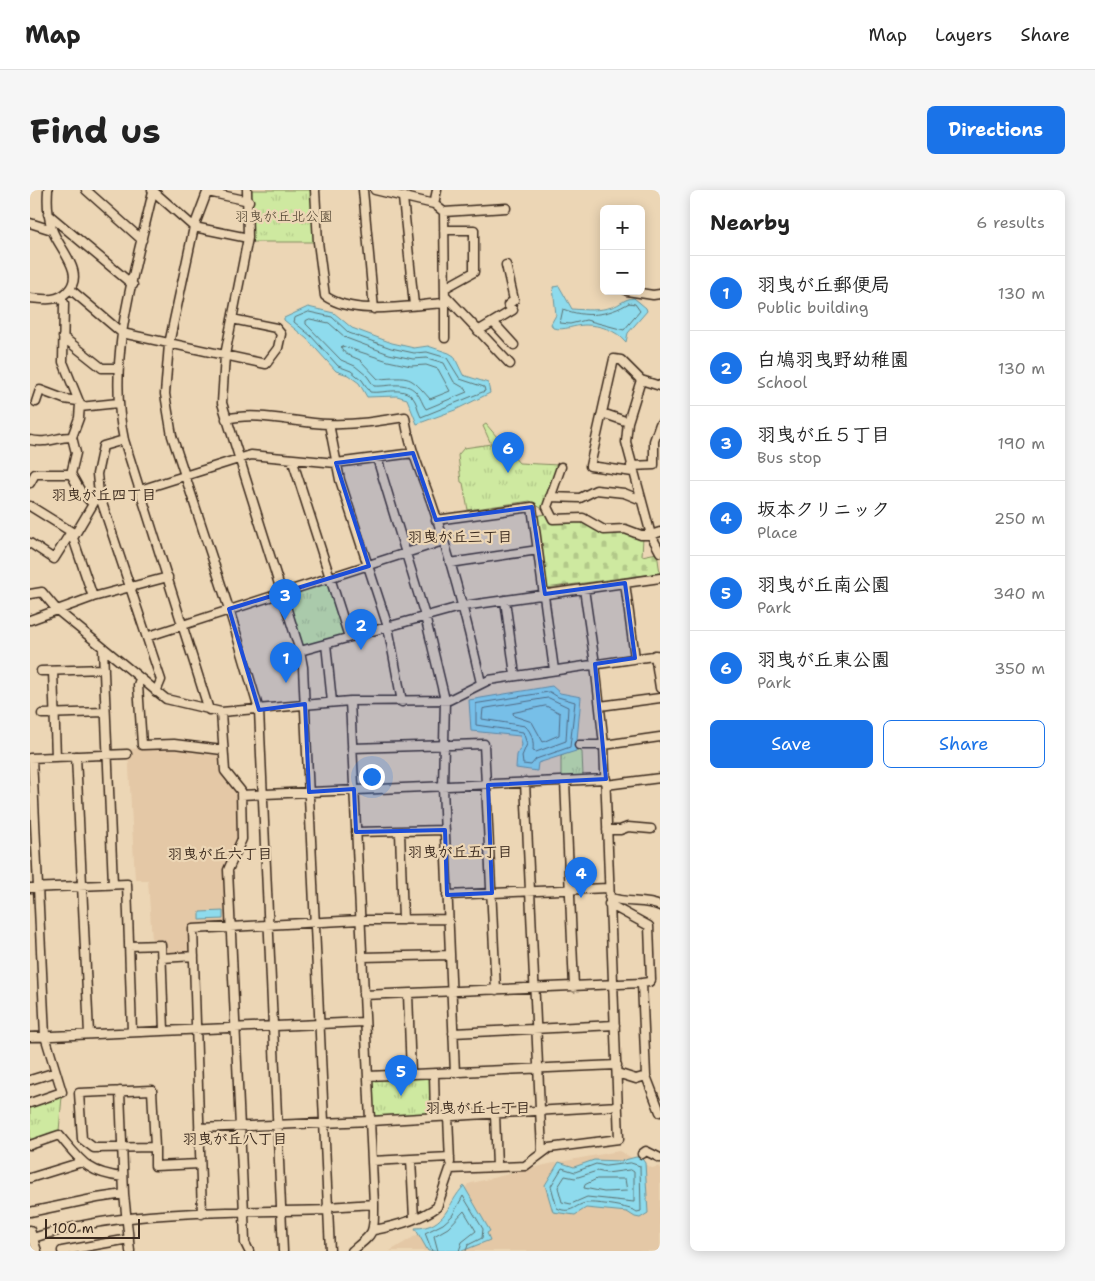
<!DOCTYPE html>
<html lang="en">
<head>
<meta charset="utf-8">
<style>
  body { margin:0; font-family:"Shantell Sans","Klee One",sans-serif; background:#f6f6f6; color:#222 }
  .controls { position:absolute; right:15px; top:15px; display:grid; overflow:hidden; border-radius:8px; box-shadow:0 2px 12px #0003 }
  .controls button { width:45px; height:45px; display:grid; place-items:center; padding:0; border:0; border-bottom:1px solid #e0e0e0; background:#fff; color:#222; font:25px sans-serif }
  .scale { position:absolute; left:15px; bottom:12px; width:95px; box-sizing:border-box; padding-left:5px; border:2px solid #3b2a1e; border-top:0; font-size:14px; line-height:18px; white-space:nowrap; color:#3b2a1e; -webkit-text-stroke:4px #ecd6b5; paint-order:stroke }
  .you { position:absolute; left:341px; top:586px; width:18px; height:18px; margin:-12px; border:4px solid #fff; border-radius:50%; background:#1a73e8; box-shadow:0 0 0 8px #1a73e833 }
  .badge { display:grid; place-items:center; width:32px; height:32px; border-radius:50%; background:#1a73e8; color:#fff; font-size:16px; font-weight:700 }
  .pin { position:absolute; translate:-50% -41px; filter:drop-shadow(0 1px 2px #0008) }
  .pin::after { content:''; position:absolute; top:26px; width:18px; height:15px; background:inherit; clip-path:polygon(0 0,100% 0,50% 100%) }
  .list { margin:0; padding:0; list-style:none }
  h2 { display:flex; justify-content:space-between; align-items:center; height:65px; margin:0; padding:0 20px; font-size:21px }
  h2 small { font-size:16px; font-weight:400; color:#767676 }
  .list li { display:grid; grid-template-columns:32px 1fr auto; gap:15px; align-items:center; box-sizing:border-box; height:75px; padding:0 20px; border-top:1px solid #e0e0e0 }
  .list b { display:block; font-size:19px; white-space:nowrap }
  .list p { margin:0; font-size:16px; white-space:nowrap; color:#767676 }
  .list em { font-size:16px; font-style:normal; color:#767676 }
  .actions { display:flex; gap:10px; padding:15px 20px }
  .actions a { flex:1; padding:11px 0; border:1px solid #1a73e8; border-radius:8px; text-align:center; font-size:18px; color:#1a73e8 }
  .actions .main { background:#1a73e8; color:#fff }
  .map { position:relative; flex:none; width:630px; height:1061px; overflow:hidden; border-radius:8px }
  header { display:flex; align-items:center; gap:30px; box-sizing:border-box; height:70px; padding:0 25px; background:#fff; border-bottom:1px solid #e0e0e0 }
  header strong { font-size:24px }
  nav { display:flex; gap:28px; margin-inline-start:auto; font-size:18px }
  .intro { display:flex; align-items:center; justify-content:space-between; box-sizing:border-box; height:120px; padding:0 30px }
  h1 { margin:0; font-size:35px }
  .button { padding:12px 22px; border-radius:8px; background:#1a73e8; color:#fff; font-size:18px; font-weight:700 }
  main { display:flex; gap:30px; padding:0 30px }
  aside { flex:1; background:#fff; border-radius:8px; box-shadow:0 2px 12px #0003 }
  .map>svg:first-child { display:block }
</style>
</head>
<body>
<header>
<strong>Map</strong>
<nav><a>Map</a><a>Layers</a><a>Share</a></nav>
</header>
<div class="intro"><h1>Find us</h1><a class="button">Directions</a></div>
<main>
<div class="map">
<svg width="630" height="1061" viewBox="0 0 630 1061">
  <defs>
    <pattern id="cemetery-stones" width="16" height="16" patternUnits="userSpaceOnUse" patternTransform="scale(1.25)"><rect width="16" height="16" fill="#cee9a0"/><path d="M2 7V4a2 2 0 0 1 4 0v3zM10 15v-3a2 2 0 0 1 4 0v3z" fill="#b2c889"/></pattern>
    <pattern id="park-tufts" width="24" height="20" patternUnits="userSpaceOnUse" patternTransform="scale(1.25)"><rect width="24" height="20" fill="#cee9a0"/><path d="M3 7l-1-3M5 7V3M7 7l1-3M15 17l-1-3M17 17v-4M19 17l1-3" fill="none" stroke="#b2c889"/></pattern>
  </defs>
  <rect width="100%" height="100%" fill="#ecd6b5"/>
  <filter id="ink" filterUnits="userSpaceOnUse"><feTurbulence type="fractalNoise" baseFrequency=".02" numOctaves="2"/><feDisplacementMap in="SourceGraphic" scale="10" xChannelSelector="R" yChannelSelector="G"/><feConvolveMatrix kernelMatrix="1 2 1 2 8 2 1 2 1" color-interpolation-filters="sRGB"/></filter>
  <g filter="url(#ink)">
    <!-- built -->
    <path fill="#e4c8a6" d="M141,556L189,564L190,581L207,602L210,648L195,679L197,734L160,736L161,763L135,764L134,751H122L118,690H105L98,559Z
      M589,961L622,978L630,976V1061H360L417,1027L438,994L519,974Z"/>
    <!-- cemetery -->
    <path fill="url(#cemetery-stones)" stroke="#848a5f" d="M515,324L523,332L554,331L572,342L595,341L613,347L612,366L627,363L630,383L516,398L506,326Z"/>
    <!-- park -->
    <path fill="url(#park-tufts)" stroke="#848a5f" d="M220,0H283L288,52H222V22Z
      M456,234L489,273L529,275L514,320L500,311L438,320L433,293L431,292L428,265L434,258L461,254L453,236Z
      M298,391L316,445L272,458L255,405Z
      M547,559L552,562L553,586L531,587V566Z
      M402,885L404,926L340,930L338,886Z
      M32,906L29,941L0,951V916Z"/>
    <!-- water -->
    <path fill="#8edbed" stroke="#6d949a" d="M529,96L542,119C555,120 570,121 582,117C590,115 595,108 604,108L616,118L617,121L598,143L596,152C586,140 570,135 555,135C544,135 535,141 523,138L521,134L526,125L523,97Z
      M278,117L304,123L322,138L362,153L384,158L398,156L419,163L424,166L433,185L458,193L460,203L425,220L387,234L377,209L367,206L337,207L329,193L318,185L306,181L277,149L254,130V128Z
      M522,496L530,503L551,507L546,561L508,573L507,581L486,578L487,565L492,555L490,546L441,541L439,510Z
      M193,721V729L170,730V722Z
      M606,967H611L615,973L618,1023L610,1028L605,1027L597,1022L556,1018L545,1025L523,1022L515,995L529,972L544,977L564,970L591,971Z
      M434,996L460,1041L457,1043L460,1050L432,1061H398L385,1038C417,1038 417,1013 434,996Z"/>
    <g fill="none" stroke-linecap="round" stroke-linejoin="round">
      <!-- shore -->
      <path stroke="#5c7171" stroke-width="1" d="M599,113L605,114L610,121L594,140L556,130L540,134L530,133L533,119C555,128 578,126 599,113Z
        M279,122L302,127L319,143L361,158L384,163L397,162L417,168L430,189L454,197L455,201L391,227C388,222 388,216 385,211C376,194 355,204 340,202L332,190L321,181L308,176L281,146L264,132L265,128Z
        M280,129L299,133L316,148L359,164L383,169L397,168L414,173L424,192L436,199L437,202L396,219C392,214 391,207 386,202C375,190 358,197 344,196L337,186L325,176L311,170L276,134V131Z
        M312,156L358,171L381,176L396,175L408,179L420,201L400,209C379,185 381,187 348,189L330,170L316,164L312,159Z
        M520,502L528,507L545,512L540,557L506,569L501,575L493,574L492,566L497,554L493,542L446,535V514Z
        M519,508L538,517L536,551L506,562L503,561C504,552 502,542 495,536L452,529L453,519Z
        M516,516L530,523L529,545L513,552L502,532L484,526L483,523Z
        M601,973L610,976L611,1021L607,1022C601,1017 566,1012 557,1013C545,1014 542,1025 527,1018L521,996L532,978L545,982L566,974L575,976Z
        M601,980L604,982V1012L557,1007L541,1014L532,1012L528,997L535,986L545,988L567,981L576,983Z
        M567,989H595L597,1001L574,1002L554,998L555,995Z
        M402,1061L395,1043L413,1034L422,1026L433,1006L453,1039L452,1048L438,1055L436,1061
        M408,1061L404,1046L418,1038L434,1021L446,1041L432,1052L429,1061"/>
      <!-- minor casing -->
      <g stroke="#3b2a1e" stroke-width="11">
        <path id="minor" d="M56,0L112,50
          M122,0L164,37L218,48
          M178,0L164,37L139,154L135,204L142,246L199,419L229,520L253,1061
          M217,0L218,48L195,165L192,213L270,461L273,477L300,1061
          M285,0L288,52L295,106C325,127 380,115 415,113L414,22L404,14L345,0
          M333,0L344,119
          M123,1C105,82 76,167 94,250L179,520
          M178,2L219,11
          M373,8L384,115
          M404,14L407,0
          M414,22L476,18
          M18,24L103,95
          M0,33L22,40
          M414,40H444V82L415,98
          M40,99L92,143L236,174L248,158L251,144L246,138L202,129
          M597,101L623,105L630,104
          M415,105L480,174
          M30,107L34,113L33,172L50,214L49,228L42,247L46,263L41,284L51,302L63,314
          M0,108C13,109 27,112 37,102C57,83 28,58 22,39C18,27 17,13 18,0
          M463,132L484,155
          M448,141L483,120L478,115L484,110L476,75
          M33,147L72,178H87
          M415,148V113
          M6,212L10,200L34,209L48,211
          M50,217L88,213
          M572,223L598,232
          M196,229C229,221 265,233 299,234C325,235 350,231 375,227C379,257 391,283 401,311C421,370 437,431 451,493
          M299,234L310,290L358,437L372,512
          M0,250C18,254 25,247 42,247
          M94,250L73,256L67,284L69,304L131,490L126,502
          M347,268L395,426L415,510L413,597L425,883
          M262,269L319,447
          M601,276L624,275V251L630,234
          M531,277L517,317L523,329L553,328L574,340L595,339L611,345H621L596,252L598,232L611,190
          M603,282L560,276L584,169L591,170L611,190L630,196
          M0,293L5,284H41
          M110,300L221,265L306,273L383,263
          M520,307L550,308L566,300L594,303L609,309
          M0,316L45,344
          M406,330L502,317L524,480
          M630,342L621,345L630,362
          M0,353L24,369L41,342
          M420,373L508,360
          M595,393L605,468
          M0,404L12,402L27,420L136,509L191,522L320,511L419,510L459,490L630,465
          M63,407L43,348L66,309
          M475,410L485,485
          M0,430L63,407L138,387
          M119,446L413,351
          M296,454L302,512
          M73,459L83,694
          M270,461L433,416L630,388
          M625,465L630,498
          M11,481L74,479
          M23,481L26,567
          M110,489L108,495L112,555L144,554L192,560
          M320,511L344,1014C344,1044 345,1042 322,1061
          M570,516L630,508
          M191,522L195,581L211,601L212,649L198,680L214,1023L215,1053L219,1061
          M12,524L75,522
          M549,555H574L630,547
          M322,558L454,554L466,800
          M46,566L59,844
          M0,568L97,564
          M535,591L544,797
          M495,592L512,962
          M576,595L630,588
          M211,605L576,589
          M577,640H590L598,637L621,639
          M326,642L415,640
          M370,642L373,730
          M0,698L97,694L102,842
          M417,705L578,698
          M579,707C595,714 615,709 630,716
          M579,714L619,736L621,790L619,792L612,793
          M99,756L131,755L134,841
          M332,767L420,765
          M132,768L164,766
          M378,804L381,884
          M333,805L612,793L616,886L630,922
          M423,843L585,835
          M0,847L334,832
          M587,883L606,889L616,886
          M404,884L405,927
          M338,886L587,875
          M0,890L26,882
          M122,900L125,957L64,958L52,949L49,903Z
          M90,901L94,1004L100,1061
          M0,913L32,902L15,846L2,568
          M465,924L467,977
          M418,926L420,972
          M169,938L341,931L588,916
          M0,955L29,945C51,971 57,983 93,987
          M125,957V976L170,974
          M612,964L616,961L630,968
          M381,969L384,1029
          M342,971L420,967
          M0,988L52,972
          M297,1017L344,1014
          M0,1022L67,1008L94,1004
          M172,1024L163,739L330,730L418,729
          M0,1040L7,1061
          M344,1040C366,1036 389,1030 407,1017L420,979L495,976L519,958L589,949L574,555L565,474L554,399
          M0,1049C93,1018 200,1023 297,1020
          M32,1061L99,1049"/>
      </g>
      <!-- minor -->
      <use href="#minor" stroke="#ecd6b5" stroke-width="8"/>
    </g>
  </g>
  <!-- marked area -->
  <path fill="#1d4ed8" fill-opacity="0.2" stroke="#1d4ed8" stroke-width="4" stroke-linejoin="round" d="M383,263L406,330L502,317L515,404L595,393L605,468L565,474L576,589L458,595L462,703L417,705L415,640L326,642L324,599L279,602L275,514L229,520L199,419L339,376L306,273Z"/>
  <g text-anchor="middle" stroke-width="4.5" stroke-linejoin="round" paint-order="stroke">
    <!-- park labels -->
    <g font-size="14" fill="#4a3d2b" stroke="#ecd6b5">
      <text x="254" y="31">羽曳が丘北公園</text>
    </g>
    <!-- neighbourhood labels -->
    <g font-size="15" font-weight="bold" fill="#3b2a1e" stroke="#ecd6b5">
      <text x="74" y="310">羽曳が丘四丁目</text>
      <text x="430" y="352">羽曳が丘三丁目</text>
      <text x="430" y="667">羽曳が丘五丁目</text>
      <text x="190" y="669">羽曳が丘六丁目</text>
      <text x="448" y="923">羽曳が丘七丁目</text>
      <text x="205" y="954">羽曳が丘八丁目</text>
    </g>
  </g>
</svg>
<div class="controls">
<button>+</button>
<button>−</button>
</div>
<div class="scale">100 m</div>
<div class="you"></div>
<div class="pin badge" style="left:256px;top:493px">1</div>
<div class="pin badge" style="left:331px;top:460px">2</div>
<div class="pin badge" style="left:255px;top:430px">3</div>
<div class="pin badge" style="left:551px;top:708px">4</div>
<div class="pin badge" style="left:371px;top:906px">5</div>
<div class="pin badge" style="left:478px;top:283px">6</div>
</div>
<aside>
<h2>Nearby<small>6 results</small></h2>
<ul class="list">
<li><span class="badge">1</span><div><b>羽曳が丘郵便局</b><p>Public building</p></div><em>130 m</em></li>
<li><span class="badge">2</span><div><b>白鳩羽曳野幼稚園</b><p>School</p></div><em>130 m</em></li>
<li><span class="badge">3</span><div><b>羽曳が丘５丁目</b><p>Bus stop</p></div><em>190 m</em></li>
<li><span class="badge">4</span><div><b>坂本クリニック</b><p>Place</p></div><em>250 m</em></li>
<li><span class="badge">5</span><div><b>羽曳が丘南公園</b><p>Park</p></div><em>340 m</em></li>
<li><span class="badge">6</span><div><b>羽曳が丘東公園</b><p>Park</p></div><em>350 m</em></li>
</ul>
<div class="actions"><a class="main">Save</a><a>Share</a></div>
</aside>
</main>
</body>
</html>
